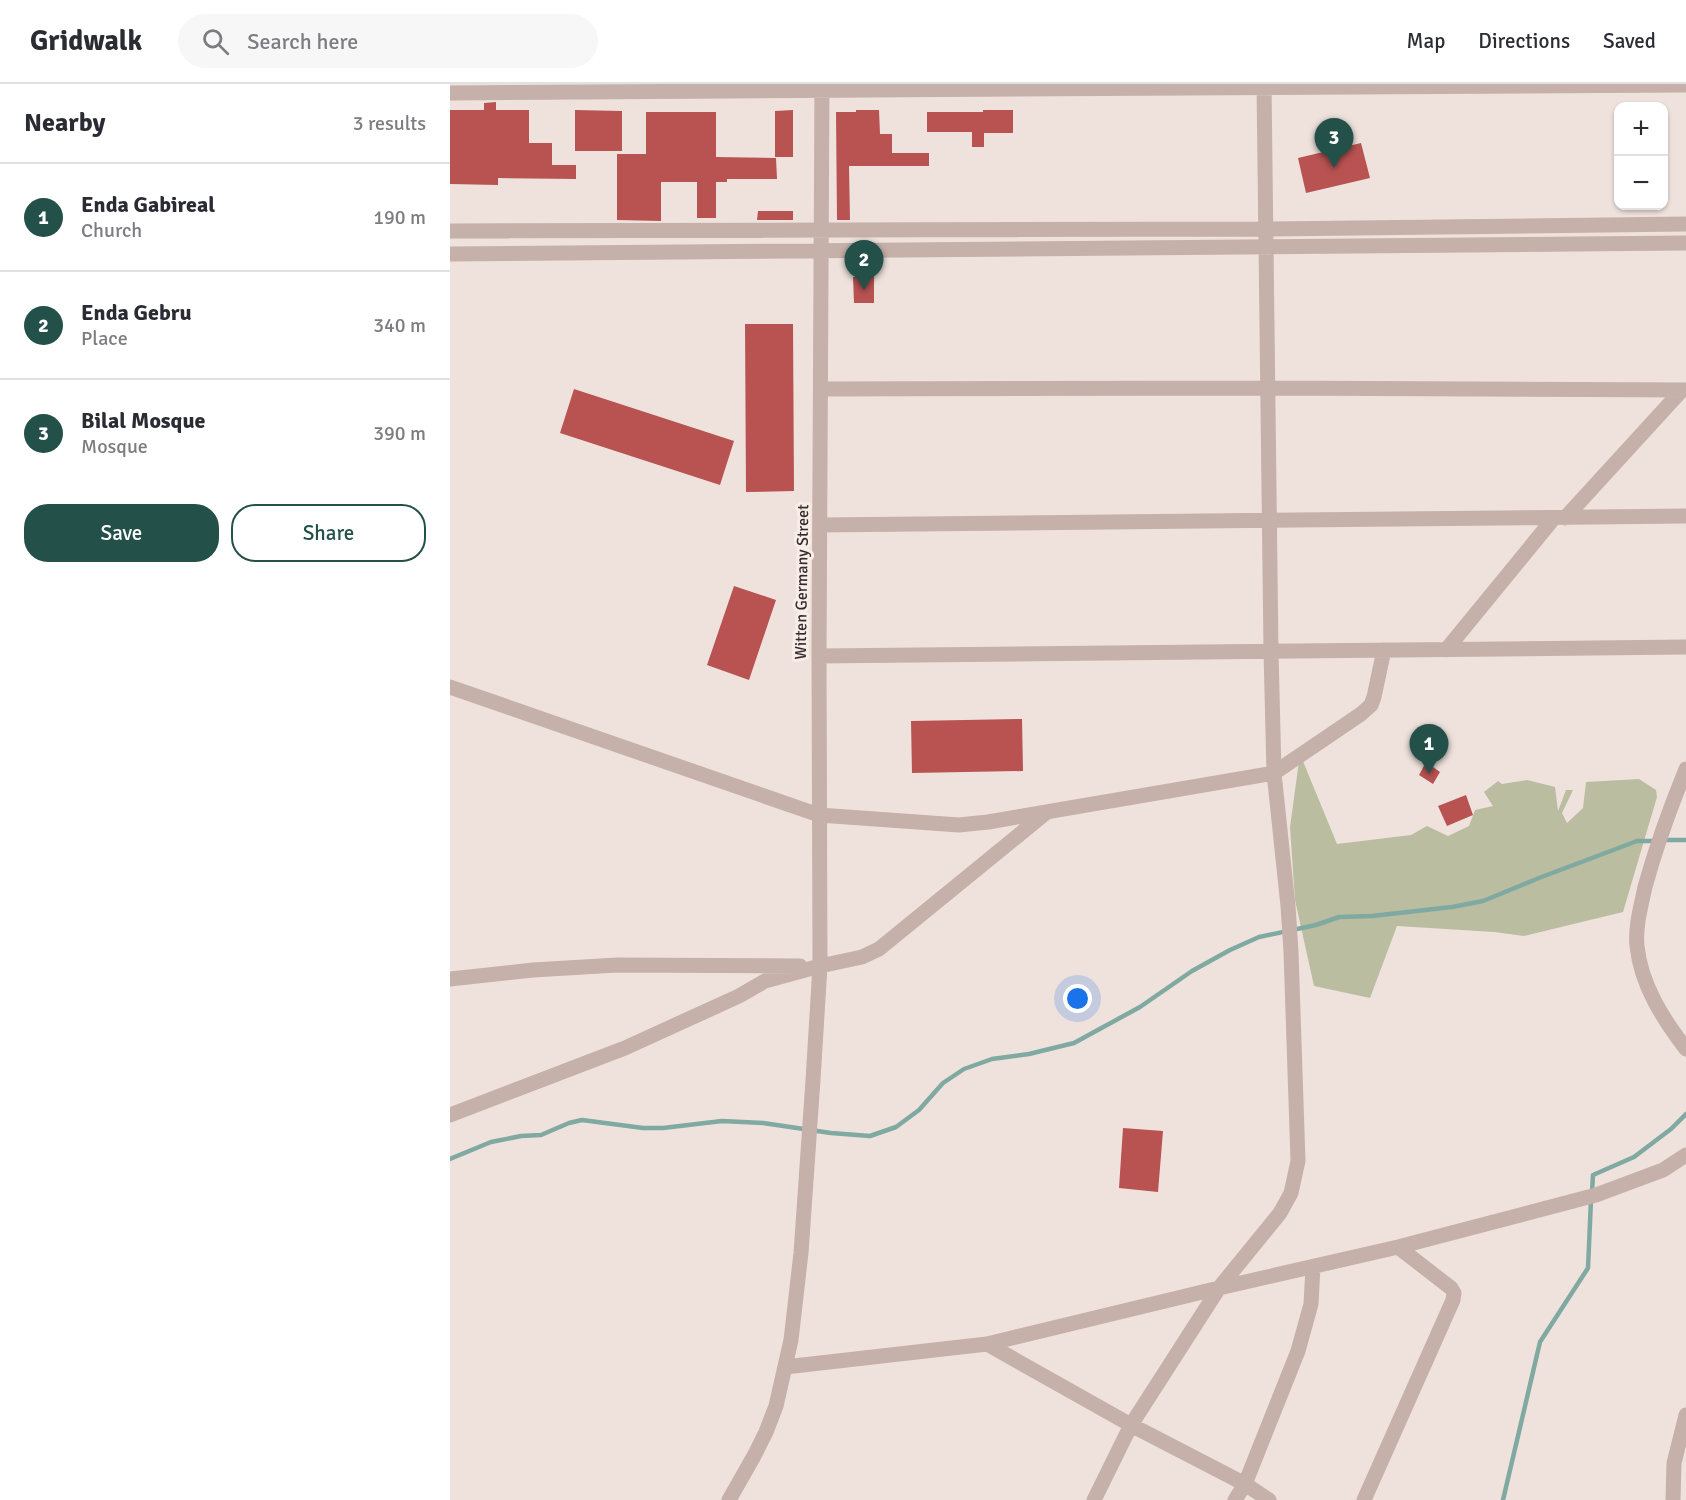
<!DOCTYPE html>
<html lang="en">
<head>
<meta charset="utf-8">
<style>
  body { margin:0; font-family:Signika,sans-serif; background:#f7f7f7; color:#2b2b33 }
  .controls { position:absolute; right:18px; top:18px; display:grid; overflow:hidden; border-radius:12px; box-shadow:0 2px 4px #0004 }
  .controls button { width:54px; height:54px; display:grid; place-items:center; padding:0; border:0; border-bottom:2px solid #e1e1e2; background:#fff; color:#2b2b33; font:30px sans-serif }
  .you { position:absolute; left:628px; top:915px; width:21px; height:21px; margin:-15px; border:4px solid #fff; border-radius:50%; background:#1a73e8; box-shadow:0 0 0 9px #1a73e833 }
  .badge { display:grid; place-items:center; width:39px; height:39px; border-radius:50%; background:#23514a; color:#fff; font-size:20px; font-weight:700 }
  .pin { position:absolute; translate:-50% -50px; filter:drop-shadow(0 2px 3px #0008) }
  .pin::after { content:''; position:absolute; top:32px; width:21px; height:18px; background:inherit; clip-path:polygon(0 0,100% 0,50% 100%) }
  .list { margin:0; padding:0; list-style:none }
  h2 { display:flex; justify-content:space-between; align-items:center; height:78px; margin:0; padding:0 24px; font-size:26px }
  h2 small { font-size:20px; font-weight:400; color:#7c7c81 }
  .list li { display:grid; grid-template-columns:39px 1fr auto; gap:18px; align-items:center; box-sizing:border-box; height:108px; padding:0 24px; border-top:2px solid #e1e1e2 }
  .list b { display:block; font-size:22px; white-space:nowrap }
  .list p { margin:0; font-size:20px; white-space:nowrap; color:#7c7c81 }
  .list em { font-size:20px; font-style:normal; color:#7c7c81 }
  .actions { display:flex; gap:12px; padding:18px 24px }
  .actions a { flex:1; padding:14px 0; border:2px solid #23514a; border-radius:24px; text-align:center; font-size:21px; color:#23514a }
  .actions .main { background:#23514a; color:#fff }
  .icon { flex:none; width:33px; height:33px; fill:none; stroke:currentColor; stroke-width:2; stroke-linecap:round; stroke-linejoin:round }
  .map { position:relative; flex:none; width:1236px; height:1416px; overflow:hidden }
  header { display:flex; align-items:center; gap:36px; box-sizing:border-box; height:84px; padding:0 30px; background:#fff; border-bottom:2px solid #e1e1e2 }
  header strong { font-size:28px }
  nav { display:flex; gap:33px; margin-inline-start:auto; font-size:21px }
  .search { width:420px; height:54px; background:#f7f7f7; display:flex; align-items:center; gap:15px; box-sizing:border-box; padding:0 21px; border-radius:33px; color:#7c7c81; font-size:22px }
  main { display:flex }
  aside { flex:1; background:#fff }
  .map>svg:first-child { display:block }
</style>
</head>
<body>
<header>
<strong>Gridwalk</strong>
<div class="search"><svg class="icon" aria-label="search" viewBox="0 0 24 24"><circle cx="10" cy="10" r="6"/><path d="M15 15l6 6"/></svg>Search here</div>
<nav><a>Map</a><a>Directions</a><a>Saved</a></nav>
</header>
<main>
<aside>
<h2>Nearby<small>3 results</small></h2>
<ul class="list">
<li><span class="badge">1</span><div><b>Enda Gabireal</b><p>Church</p></div><em>190 m</em></li>
<li><span class="badge">2</span><div><b>Enda Gebru</b><p>Place</p></div><em>340 m</em></li>
<li><span class="badge">3</span><div><b>Bilal Mosque</b><p>Mosque</p></div><em>390 m</em></li>
</ul>
<div class="actions"><a class="main">Save</a><a>Share</a></div>
</aside>
<div class="map">
<svg width="1236" height="1416" viewBox="0 0 1236 1416">
  <rect width="100%" height="100%" fill="#efe2dd"/>
  <!-- green -->
  <path fill="#babd9f" d="M850,670L887,760L961,751L977,742L998,752L1019,742L1025,726L1043,722L1034,708L1048,697L1052,700L1077,696L1105,703L1108,727L1116,706H1123L1112,729L1117,739L1133,724L1136,698L1189,695L1206,706L1207,713L1173,828L1074,852L1044,848L947,842L920,914L864,902L845,816L840,743Z"/>
  <g fill="none" stroke-linecap="round" stroke-linejoin="round">
    <!-- stream -->
    <path stroke="#7fa9a1" stroke-width="4.5" d="M1213,756H1236
      M0,1075L41,1058L71,1052L91,1051L119,1039L132,1036L193,1044H213L272,1037L313,1039L381,1049L420,1052L446,1043L469,1026L493,999L514,985L542,975L579,970L624,959L690,923L742,887L780,866L809,853L866,841L889,833L922,832L1002,823L1033,817L1089,794L1187,757H1205
      M1142,1108L1143,1091L1184,1073L1221,1045L1236,1030
      M1053,1416L1090,1258L1138,1184L1141,1116"/>
  </g>
  <!-- building -->
  <path fill="#b85352" d="M46,18V26H79V59H102V81H126V95L48,94V101L0,100V26H34V19Z
    M125,26L172,27V67H125Z
    M343,26V73H325V27Z
    M406,26H429L430,50H442V69H479V82H399L400,136H387L386,28H406Z
    M533,26H563V49H534V63H522V48H477V28H533Z
    M196,28H266V73L326,74L327,95H277V98H266V134H247V98H211V137L167,136V70H196Z
    M911,59L920,94L856,109L848,74Z
    M308,127H343V136H307Z
    M424,192V219H404L403,193Z
    M295,240H343L344,407L296,408Z
    M124,305L284,357L270,401L110,349Z
    M284,502L326,516L299,596L257,581Z
    M572,635L573,687L462,689L461,637Z
    M976,678L990,688L983,700L969,691Z
    M1016,711L1023,731L997,742L988,722Z
    M673,1044L713,1047L708,1108L669,1104Z"/>
  <g fill="none" stroke-linecap="round" stroke-linejoin="round">
    <!-- minor -->
    <path stroke="#c6b0aa" stroke-width="15" d="M0,9C412,7 824,2 1236,1
      M0,147L816,145L1236,140
      M0,170L1236,159
      M371,305L818,304L1236,306
      M1115,434L1232,306
      M370,441L1236,432
      M996,566L1104,434
      M369,572L1236,563
      M0,603L369,731L509,741L538,738L824,689L911,630L921,621L924,613L934,566
      M1236,685C1220,724 1206,763 1195,803C1191,822 1185,843 1187,862C1191,901 1213,935 1236,965
      M0,895L83,886L167,881L350,882
      M0,1031L175,964L289,912L315,897L370,882L412,873L429,865L597,728
      M537,1260L681,1341L795,1400L819,1416
      M335,1283L537,1260L769,1204L948,1163L1146,1111L1213,1086L1236,1071
      M279,1416L304,1372L316,1348L326,1322L341,1256L351,1169L363,996L370,882L369,572L372,0
      M644,1416L681,1341L769,1204L830,1129L841,1109L848,1077L841,868L838,822L824,689L821,567L814,0
      M785,1416L795,1400L848,1267L861,1220L863,1183
      M914,1416L1003,1216L1004,1209L1001,1204L948,1163
      M1223,1416L1224,1379L1236,1331"/>
  </g>
  <g text-anchor="middle" stroke-width="6" stroke-linejoin="round" paint-order="stroke">
    <!-- street labels -->
    <g font-size="16" fill="#342a29" stroke="#f7ede9">
      <text transform="translate(351 498) rotate(-89)" y="6">Witten Germany Street</text>
    </g>
  </g>
</svg>
<div class="controls">
<button>+</button>
<button>−</button>
</div>
<div class="you"></div>
<div class="pin badge" style="left:979px;top:690px">1</div>
<div class="pin badge" style="left:414px;top:206px">2</div>
<div class="pin badge" style="left:884px;top:84px">3</div>
</div>
</main>
</body>
</html>
